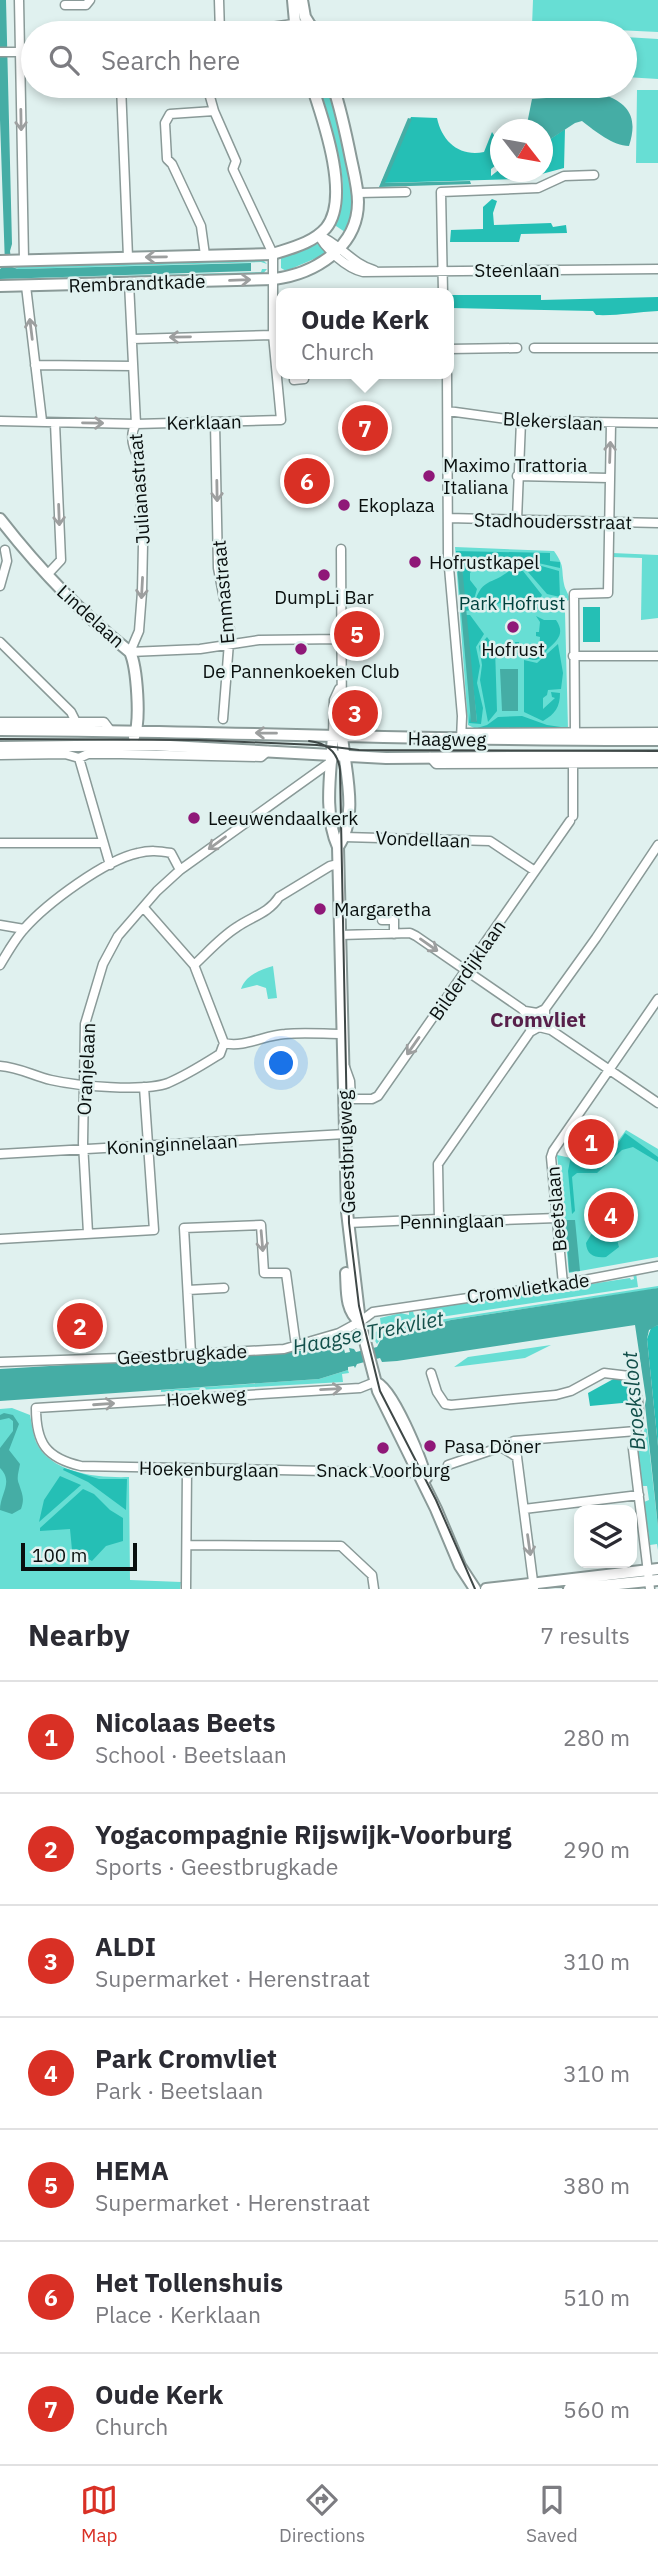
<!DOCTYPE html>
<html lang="en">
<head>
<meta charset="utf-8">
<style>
  body { margin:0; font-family:"IBM Plex Sans",sans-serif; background:#f2f2f3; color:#2b2b33 }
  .controls { position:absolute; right:21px; bottom:21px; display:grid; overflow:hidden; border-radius:14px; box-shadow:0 4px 10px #0003 }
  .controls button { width:63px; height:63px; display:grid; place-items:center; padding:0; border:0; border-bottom:2px solid #e1e1e2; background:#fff; color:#2b2b33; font:35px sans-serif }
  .compass { position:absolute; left:490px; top:119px; width:63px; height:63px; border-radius:50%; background:#fff; box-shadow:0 4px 10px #0003; rotate:121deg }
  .scale { position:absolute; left:21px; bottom:18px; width:116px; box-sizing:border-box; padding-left:7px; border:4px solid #090f0e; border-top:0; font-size:19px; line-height:24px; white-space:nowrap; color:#090f0e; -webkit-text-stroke:5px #e0f1ef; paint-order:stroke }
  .you { position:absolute; left:282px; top:1064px; width:24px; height:24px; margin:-18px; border:5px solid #fff; border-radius:50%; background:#1a73e8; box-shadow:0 0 0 10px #1a73e833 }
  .badge { display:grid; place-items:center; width:46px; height:46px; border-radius:50%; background:#d93025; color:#fff; font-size:23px; font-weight:700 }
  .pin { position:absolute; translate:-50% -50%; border:4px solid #fff; box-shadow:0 2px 7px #0006 }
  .popup { position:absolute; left:276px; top:288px; width:178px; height:91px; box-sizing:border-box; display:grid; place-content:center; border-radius:14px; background:#fff; filter:drop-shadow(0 2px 5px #0005); font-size:23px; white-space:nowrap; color:#7c7c81 }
  .popup b { font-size:26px; color:#2b2b33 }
  .popup::after { content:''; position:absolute; left:50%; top:100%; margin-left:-14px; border:14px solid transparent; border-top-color:#fff }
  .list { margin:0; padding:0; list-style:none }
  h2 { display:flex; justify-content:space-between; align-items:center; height:91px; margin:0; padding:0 28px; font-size:30px }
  h2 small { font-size:23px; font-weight:400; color:#7c7c81 }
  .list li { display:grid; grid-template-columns:46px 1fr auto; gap:21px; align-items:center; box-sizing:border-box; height:112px; padding:0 28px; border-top:2px solid #e1e1e2 }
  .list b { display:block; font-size:26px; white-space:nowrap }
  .list p { margin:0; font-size:23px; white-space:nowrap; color:#7c7c81 }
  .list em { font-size:23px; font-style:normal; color:#7c7c81 }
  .icon { flex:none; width:38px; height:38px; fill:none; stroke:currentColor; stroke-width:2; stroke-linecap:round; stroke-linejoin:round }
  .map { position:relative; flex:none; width:658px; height:1589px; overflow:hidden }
  .search { position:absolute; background:#fff; box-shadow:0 4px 10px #0003; left:21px; right:21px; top:21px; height:77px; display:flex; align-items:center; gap:18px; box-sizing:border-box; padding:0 24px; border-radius:38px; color:#7c7c81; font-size:26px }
  .sheet { height:875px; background:#fff }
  nav { display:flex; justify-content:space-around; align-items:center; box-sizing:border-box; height:98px; border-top:2px solid #e1e1e2; background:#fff; font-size:19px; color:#7c7c81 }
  nav a { display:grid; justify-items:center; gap:4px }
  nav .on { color:#d93025 }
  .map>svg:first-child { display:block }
</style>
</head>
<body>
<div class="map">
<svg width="658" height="1589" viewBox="0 0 658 1589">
  <rect width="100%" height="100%" fill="#e0f1ef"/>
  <!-- green -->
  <path fill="#67ded4" d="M533,0H658V32L532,26Z
    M625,37L658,39V79L625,77Z
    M319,86H330L354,196L353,214L345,232L333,224C339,212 343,201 343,187C342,159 328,114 319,86Z
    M637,90H658V163H636Z
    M320,243L328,253L286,271L281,268V257Z
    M262,259L267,264L261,262L18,269L11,265Z
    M262,269H267L262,275L0,282V279L261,272Z
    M455,547L554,551C565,567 561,567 564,584C565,590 569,594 570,600L565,601V612L568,729L478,730L468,725Z
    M612,553L658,555V618L641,620L642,558L612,557Z
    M273,966L277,998L268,999L266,988L257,985L241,989C246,975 260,970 273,966Z
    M626,1130L658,1149V1257L569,1273L557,1155L571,1158L595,1173Z
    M636,1273L638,1287L381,1326L380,1318L401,1313L409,1315V1312L413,1311L414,1315L422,1314L421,1310L630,1278L631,1280L634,1279L633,1274Z
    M658,1286V1288L649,1290L451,1320L382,1337L377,1344L374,1339V1333L381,1329Z
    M551,1345L525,1358L454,1367L468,1357Z
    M348,1370L349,1373L342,1374L343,1382L161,1392V1390L319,1379Z
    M12,1408L30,1415C32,1424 33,1434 36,1442C51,1474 99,1478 129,1477L130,1580L181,1582L180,1589H0V1409Z
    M645,1428L647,1429L658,1527V1550L657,1544L650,1545L644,1502L649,1500L647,1486H642L638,1449Z"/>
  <!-- forest -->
  <path fill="#25bfb5" d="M411,117L437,118C442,142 460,157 484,152L492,132L497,140L500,134V162L491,169V176L500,169V172H542L543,144L565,129L564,168L523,179L381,183Z
    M492,199L497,201L493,213L494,225L551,223L553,227L566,225L567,233L521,234L519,242H450L451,230L483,229V207Z
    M541,295V300L658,297V311C636,312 617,316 596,315L593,311L451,308V295Z
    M456,551L550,553V561L560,562V568L538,563L526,567L501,560L480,562L470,573V580L477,589L471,610L465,611L461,555H456Z
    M538,565L559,571L560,597L547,594L528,572Z
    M513,567L523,571L542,595L539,600L541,605L536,611L511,609L508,600L492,606L491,609L473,610C480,574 494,587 513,567Z
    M583,607H600V642H583Z
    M465,615H470L484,634L476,647L480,666L477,683L483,708L481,724L469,723L470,712L471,722L477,721Z
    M536,616L544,620H556C565,633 558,640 549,648C545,652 541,659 536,660C531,661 521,655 515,653V642H519V653H539L540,637L536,636V632H539L540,622Z
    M487,637L495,648L497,711L488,722L480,680L482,665L479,646Z
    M558,644L563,673L561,689L548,690L547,695L543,698V709L555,698L552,697L551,692L560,693C560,707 555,714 543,721L524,712V660L537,663Z
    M522,716L547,725L561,727L477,728L487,725L498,717Z
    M625,1133L658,1157V1162L633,1147L622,1150L597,1173H577L572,1177L575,1211L572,1214L568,1171L571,1156L592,1169L602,1167Z
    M592,1233L617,1240L619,1247L606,1257C594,1258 587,1255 586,1243Z
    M658,1325V1446L647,1339L651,1328Z
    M617,1377L628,1381L633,1402L590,1406L588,1393Z
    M64,1468L99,1479H127L126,1510L88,1482L63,1470Z
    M60,1476L81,1485L39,1522L44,1500Z
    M83,1489L94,1494L110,1510L123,1518V1541L106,1546L92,1561L72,1550L70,1529L40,1531V1528Z"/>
  <!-- water -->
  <path fill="#45ada5" d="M0,0H6L12,244L10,251L12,267L18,269L251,263V271L0,279V269L5,265L0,120Z
    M603,94C630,104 638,118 629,146C613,146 595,131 582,121L575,123L543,144L542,130L526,129L532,99Z
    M408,118L412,119L385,183L470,181L471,184L379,187Z
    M456,555H461L477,722H471Z
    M500,669H518V711H502Z
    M566,1220H575L580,1271L569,1272Z
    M658,1288V1325L649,1330L647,1339L658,1446V1527L645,1405L646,1399L635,1325L397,1361L382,1362L380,1358L357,1364L355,1368L354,1366L348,1367V1370L319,1379L0,1401V1369L296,1351L344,1349L345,1353L350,1352L349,1348L354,1349L356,1352L377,1347L382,1337L451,1320Z
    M4,1413L13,1415L19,1424L9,1450L20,1464C19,1471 16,1478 19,1484C22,1494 25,1498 21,1509L12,1514L0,1510C0,1494 14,1482 0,1468V1448L13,1431V1421L9,1418L0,1420V1415Z"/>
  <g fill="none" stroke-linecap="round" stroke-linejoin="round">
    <!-- street casing -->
    <g stroke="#8a9a98" stroke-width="11">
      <path id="street" d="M19,0L24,260
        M219,0L220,33
        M65,5H86L90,0
        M228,33L293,24L312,25
        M0,52H33
        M121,86L128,257
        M357,193L406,192
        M318,235C327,250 346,268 363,272L658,269
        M318,235C339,243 352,264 374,270
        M205,255L201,226L172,164L167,159L165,123L170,114L214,111
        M129,283L136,424C129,435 133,448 139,459L143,544L142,592L139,631L130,652L200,649L259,640L340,639
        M26,286L42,421
        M443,293L441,192L538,188L564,176L594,175
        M132,339L273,335
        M534,348H658
        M449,349L517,348
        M35,365L133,366
        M294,374V380L304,379L305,374
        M447,374L448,556L462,716L461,740
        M448,411L521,421L658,423
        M0,421L136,424L281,420L273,335V254L233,169L236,161L214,111L207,86
        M215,423L218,568L230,630L223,719
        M517,476L609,478
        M448,518L658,523
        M517,520L521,421
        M341,549L342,736
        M47,575L61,560L55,423
        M0,586L7,561L5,550
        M0,642L71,712L77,724
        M573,656H658
        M0,722H104L110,730
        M575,732L574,594L608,593L611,424
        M462,733L658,732
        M333,735L334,700L339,689
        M0,755L65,754L79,758L88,754H121L261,757L268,751
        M430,757L436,764L658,763
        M79,758L110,865
        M573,763V816
        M344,837L490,841L535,871
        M0,843H103
        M144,908L194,965L224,1043
        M382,920H394V934
        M0,925L24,929
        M340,935L410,933L416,936L522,1009L531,1020L530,1032
        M0,965C7,953 15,939 24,929C47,903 105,860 138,853C150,850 159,851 171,853L180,870
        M194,965C208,952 221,937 237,927C251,917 269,913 279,897L330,866L338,864
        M545,1009V1021L551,1030L658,1103
        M525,1011L537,1013L545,1009L596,938L658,845
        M0,1066C18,1067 34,1076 51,1080C77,1086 144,1092 168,1083C187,1075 204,1064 220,1054L224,1043C244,1048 265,1035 285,1034C304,1032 324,1034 343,1034
        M345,1067L350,1081L351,1099H372L378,1096L570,821
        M0,1154L345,1134
        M439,1219L438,1164L530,1032L539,1027L551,1030
        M348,1223L439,1219L452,1222L557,1218
        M88,1233L83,1143L85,1024L103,964L118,936L157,891L180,870L332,761
        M0,1239L154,1230L144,1087
        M563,1284L551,1157L553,1151L658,999
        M188,1290L224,1288
        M191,1354L184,1228L261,1225L264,1273H286L296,1346
        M0,1362L121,1358L284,1349L339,1333L361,1321L373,1312L563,1284L658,1266
        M431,1373L437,1392L445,1404L451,1405L556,1395L571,1391L604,1373L629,1376C645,1408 638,1417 633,1449L650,1589
        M375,1382L360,1388L36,1408C36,1443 46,1458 81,1466L421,1473
        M501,1447L514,1441L636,1431
        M517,1457L534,1589
        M448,1465L501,1447L517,1457
        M524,1509L639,1495
        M187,1545L341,1546L372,1575L374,1589
        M186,1589L187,1469"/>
    </g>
    <!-- secondary casing -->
    <g stroke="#8a9a98" stroke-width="14">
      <path id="secondary" d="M293,0L296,33
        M302,0L305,17L315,33
        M0,261L273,254C291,248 313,243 326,228C351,198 323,119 312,86
        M0,286L274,279C314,274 358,248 358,202C358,188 354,173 351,159C346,134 341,110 333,86
        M0,519C38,568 81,613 130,652C137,667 141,722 134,737
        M0,730C220,731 438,741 658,740
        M333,735C331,770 323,814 338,847L347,1212L360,1322L378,1391L436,1509L460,1566L475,1589
        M0,747L152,745L386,758L658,756
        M338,847C359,816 345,770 342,736
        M346,1273C347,1291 345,1310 360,1322
        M375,1382C392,1386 421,1460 426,1478
        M486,1589L658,1569
        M569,1589L658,1580"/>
    </g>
    <!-- street -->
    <use href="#street" stroke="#fff" stroke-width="8"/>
    <!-- secondary -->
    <use href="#secondary" stroke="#fff" stroke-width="10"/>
    <!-- tram -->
    <path stroke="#3f4847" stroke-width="2" d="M0,739L198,740L317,745L359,750L658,751
      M309,741C327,743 338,752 340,770L349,1223L359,1306L380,1391L436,1500L475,1589"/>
  </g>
  <!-- one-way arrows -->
  <defs><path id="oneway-shaft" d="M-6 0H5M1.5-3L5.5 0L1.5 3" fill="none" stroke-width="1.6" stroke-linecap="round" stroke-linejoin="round" transform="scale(1.75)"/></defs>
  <g stroke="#9d9f9f">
    <use href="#oneway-shaft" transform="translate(21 120) rotate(89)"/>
    <use href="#oneway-shaft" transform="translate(156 257) rotate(179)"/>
    <use href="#oneway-shaft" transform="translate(240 280) rotate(-2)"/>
    <use href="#oneway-shaft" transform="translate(31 329) rotate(-97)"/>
    <use href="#oneway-shaft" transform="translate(180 337) rotate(179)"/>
    <use href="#oneway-shaft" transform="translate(93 423) rotate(1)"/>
    <use href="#oneway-shaft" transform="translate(610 452) rotate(-88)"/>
    <use href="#oneway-shaft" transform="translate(217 491) rotate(89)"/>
    <use href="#oneway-shaft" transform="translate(59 515) rotate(88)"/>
    <use href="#oneway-shaft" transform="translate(142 588) rotate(93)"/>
    <use href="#oneway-shaft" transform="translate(266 733) rotate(-179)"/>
    <use href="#oneway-shaft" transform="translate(217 843) rotate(144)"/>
    <use href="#oneway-shaft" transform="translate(429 945) rotate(35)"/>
    <use href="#oneway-shaft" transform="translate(413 1046) rotate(125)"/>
    <use href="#oneway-shaft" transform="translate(262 1241) rotate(85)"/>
    <use href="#oneway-shaft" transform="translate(331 1389) rotate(-3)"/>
    <use href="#oneway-shaft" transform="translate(104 1404) rotate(-4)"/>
    <use href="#oneway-shaft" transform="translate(529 1545) rotate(82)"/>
  </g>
  <!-- markers -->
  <g fill="#8f1878" stroke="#e0f1ef" stroke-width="2.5">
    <circle cx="429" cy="476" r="7"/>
    <circle cx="344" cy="505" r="7"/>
    <circle cx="415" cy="562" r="7"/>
    <circle cx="324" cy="575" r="7"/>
    <circle cx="513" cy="627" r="7"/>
    <circle cx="301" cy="649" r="7"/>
    <circle cx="194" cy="818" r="7"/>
    <circle cx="320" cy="909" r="7"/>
    <circle cx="430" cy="1446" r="7"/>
    <circle cx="383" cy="1448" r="7"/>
  </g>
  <g text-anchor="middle" stroke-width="5" stroke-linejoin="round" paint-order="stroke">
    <!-- street labels -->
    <g font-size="19" fill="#090f0e" stroke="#e0f1ef">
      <text x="517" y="277">Steenlaan</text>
      <text transform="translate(137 283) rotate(-2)" y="7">Rembrandtkade</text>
      <text transform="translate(553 421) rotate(3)" y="7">Blekerslaan</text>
      <text transform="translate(204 422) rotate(-1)" y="7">Kerklaan</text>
      <text transform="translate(139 489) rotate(-94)" y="7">Julianastraat</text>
      <text transform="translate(553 521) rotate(1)" y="7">Stadhoudersstraat</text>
      <text transform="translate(223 592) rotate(-95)" y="7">Emmastraat</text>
      <text transform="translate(91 616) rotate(42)" y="7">Lindelaan</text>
      <text transform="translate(447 739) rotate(1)" y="7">Haagweg</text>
      <text transform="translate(423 839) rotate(2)" y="7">Vondellaan</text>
      <text transform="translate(467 970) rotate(-55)" y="7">Bilderdijklaan</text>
      <text transform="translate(86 1069) rotate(-87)" y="7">Oranjelaan</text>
      <text transform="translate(172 1144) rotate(-3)" y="7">Koninginnelaan</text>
      <text transform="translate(346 1152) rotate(-92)" y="7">Geestbrugweg</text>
      <text transform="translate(556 1209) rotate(-95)" y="7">Beetslaan</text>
      <text transform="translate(452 1221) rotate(-1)" y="7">Penninglaan</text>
      <text transform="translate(528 1288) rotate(-8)" y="7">Cromvlietkade</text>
      <text transform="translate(182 1354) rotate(-3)" y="7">Geestbrugkade</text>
      <text transform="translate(206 1397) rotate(-4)" y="7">Hoekweg</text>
      <text transform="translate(209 1469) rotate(1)" y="7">Hoekenburglaan</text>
    </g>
    <!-- poi labels -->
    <g font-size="19" fill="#090f0e" stroke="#e0f1ef" text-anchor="start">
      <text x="443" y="472">Maximo Trattoria<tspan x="443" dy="22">Italiana</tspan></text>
      <text x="358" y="512">Ekoplaza</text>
      <text x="429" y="569">Hofrustkapel</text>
      <text x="324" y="604" text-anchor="middle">DumpLi Bar</text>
      <text x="513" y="656" text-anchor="middle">Hofrust</text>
      <text x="301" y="678" text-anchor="middle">De Pannenkoeken Club</text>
      <text x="208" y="825">Leeuwendaalkerk</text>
      <text x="334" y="916">Margaretha</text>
      <text x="444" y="1453">Pasa Döner</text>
      <text x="383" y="1477" text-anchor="middle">Snack Voorburg</text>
    </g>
    <!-- park labels -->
    <g font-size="19" fill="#00413d" stroke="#e0f1ef">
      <text x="512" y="610">Park Hofrust</text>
    </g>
    <!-- neighbourhood labels -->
    <g font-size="21" font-weight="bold" fill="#571f4a" stroke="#e0f1ef">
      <text x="538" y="1027">Cromvliet</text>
    </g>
    <!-- water labels -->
    <g font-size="21" font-style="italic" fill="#124f4a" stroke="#e0f1ef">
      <text transform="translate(368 1333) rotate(-11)" y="7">Haagse Trekvliet</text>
      <text transform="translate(634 1401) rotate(-95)" y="7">Broeksloot</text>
    </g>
  </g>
</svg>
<div class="controls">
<button><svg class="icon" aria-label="layers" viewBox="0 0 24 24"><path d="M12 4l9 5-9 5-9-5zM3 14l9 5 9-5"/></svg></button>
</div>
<svg class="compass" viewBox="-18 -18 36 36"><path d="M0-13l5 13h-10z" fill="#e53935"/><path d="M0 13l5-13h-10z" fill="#7c7c81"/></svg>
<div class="scale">100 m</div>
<div class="you"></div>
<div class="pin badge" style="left:591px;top:1142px">1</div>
<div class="pin badge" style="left:80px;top:1326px">2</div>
<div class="pin badge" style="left:355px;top:713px">3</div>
<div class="pin badge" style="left:611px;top:1215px">4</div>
<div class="pin badge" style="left:357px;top:634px">5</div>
<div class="pin badge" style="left:307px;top:481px">6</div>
<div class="pin badge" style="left:365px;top:428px">7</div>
<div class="popup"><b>Oude Kerk</b>Church</div>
<div class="search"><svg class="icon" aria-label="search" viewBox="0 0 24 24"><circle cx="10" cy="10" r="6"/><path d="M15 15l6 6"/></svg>Search here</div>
</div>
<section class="sheet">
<h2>Nearby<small>7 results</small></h2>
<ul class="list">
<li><span class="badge">1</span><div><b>Nicolaas Beets</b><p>School · Beetslaan</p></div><em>280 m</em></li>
<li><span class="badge">2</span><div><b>Yogacompagnie Rijswijk-Voorburg</b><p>Sports · Geestbrugkade</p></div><em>290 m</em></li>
<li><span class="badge">3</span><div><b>ALDI</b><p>Supermarket · Herenstraat</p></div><em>310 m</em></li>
<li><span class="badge">4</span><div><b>Park Cromvliet</b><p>Park · Beetslaan</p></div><em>310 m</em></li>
<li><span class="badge">5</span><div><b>HEMA</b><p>Supermarket · Herenstraat</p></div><em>380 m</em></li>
<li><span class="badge">6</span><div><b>Het Tollenshuis</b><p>Place · Kerklaan</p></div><em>510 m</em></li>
<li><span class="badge">7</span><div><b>Oude Kerk</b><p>Church</p></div><em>560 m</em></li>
</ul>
</section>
<nav>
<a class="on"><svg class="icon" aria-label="map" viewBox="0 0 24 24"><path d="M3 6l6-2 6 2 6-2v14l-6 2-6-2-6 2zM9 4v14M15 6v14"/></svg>Map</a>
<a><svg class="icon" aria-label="directions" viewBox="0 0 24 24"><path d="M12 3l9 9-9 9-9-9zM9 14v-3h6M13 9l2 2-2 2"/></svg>Directions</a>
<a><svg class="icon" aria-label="saved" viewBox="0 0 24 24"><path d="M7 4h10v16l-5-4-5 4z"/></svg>Saved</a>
</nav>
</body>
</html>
